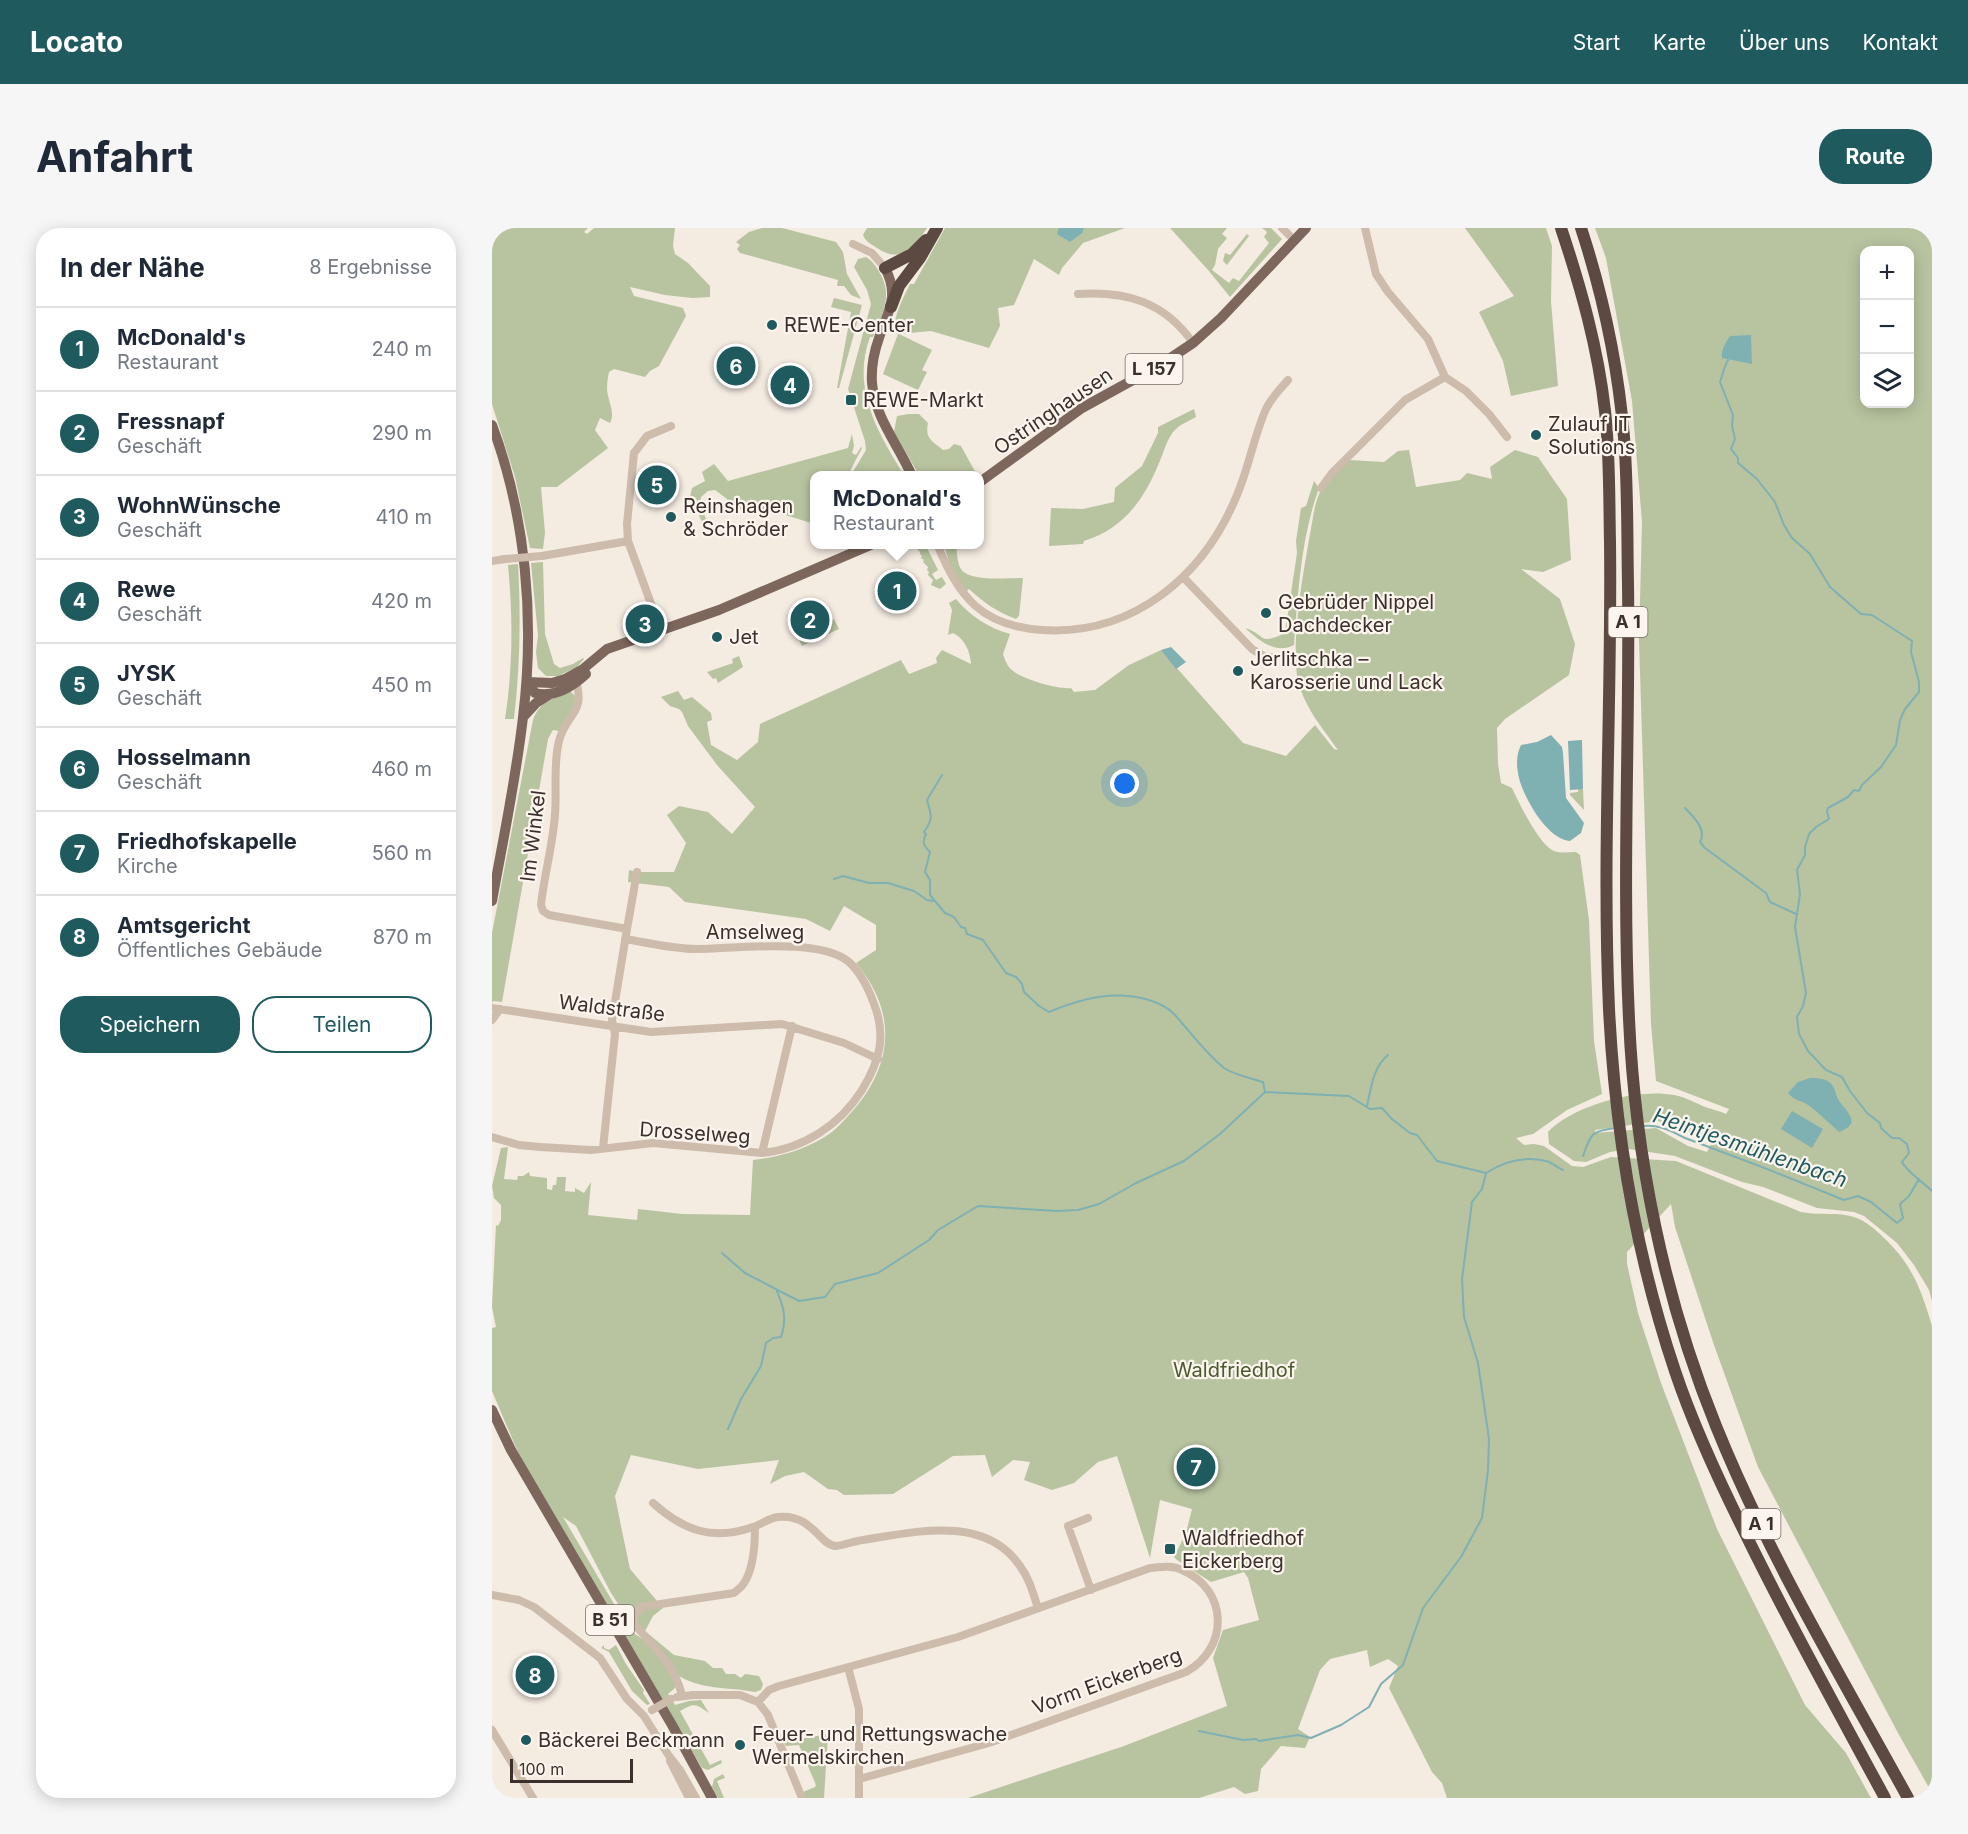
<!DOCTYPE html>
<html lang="de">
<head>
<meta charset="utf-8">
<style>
  body { margin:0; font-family:Inter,sans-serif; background:#f6f6f7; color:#1f2937 }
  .controls { position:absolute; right:18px; top:18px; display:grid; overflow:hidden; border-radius:12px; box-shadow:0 3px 15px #0003 }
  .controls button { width:54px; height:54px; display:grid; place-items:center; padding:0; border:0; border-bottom:2px solid #e0e1e3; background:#fff; color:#1f2937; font:30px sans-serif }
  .scale { position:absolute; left:18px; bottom:15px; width:123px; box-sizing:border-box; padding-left:6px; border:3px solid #3b302b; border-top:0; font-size:16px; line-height:21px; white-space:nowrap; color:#3b302b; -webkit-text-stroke:4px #fbf5ee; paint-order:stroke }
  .you { position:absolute; left:633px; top:556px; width:21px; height:21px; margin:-15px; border:4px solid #fff; border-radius:50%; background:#1a73e8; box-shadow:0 0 0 9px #1a73e833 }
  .badge { display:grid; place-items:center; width:39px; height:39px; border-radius:50%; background:#1f5a5e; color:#fff; font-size:20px; font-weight:700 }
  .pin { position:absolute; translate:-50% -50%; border:3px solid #fff; box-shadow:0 2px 6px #0006 }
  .popup { position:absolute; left:318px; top:243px; width:174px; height:78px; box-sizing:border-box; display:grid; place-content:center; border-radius:12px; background:#fff; filter:drop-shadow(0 2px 4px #0005); font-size:20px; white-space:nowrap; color:#747a83 }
  .popup b { font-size:22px; color:#1f2937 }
  .popup::after { content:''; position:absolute; left:50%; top:100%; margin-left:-12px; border:12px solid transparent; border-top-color:#fff }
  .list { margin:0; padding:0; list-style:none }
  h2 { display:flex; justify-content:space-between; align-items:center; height:78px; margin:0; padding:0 24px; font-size:26px }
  h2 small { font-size:20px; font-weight:400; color:#747a83 }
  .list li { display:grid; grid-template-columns:39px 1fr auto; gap:18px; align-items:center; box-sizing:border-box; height:84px; padding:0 24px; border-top:2px solid #e0e1e3 }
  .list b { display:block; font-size:22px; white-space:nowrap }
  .list p { margin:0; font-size:20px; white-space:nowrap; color:#747a83 }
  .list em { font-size:20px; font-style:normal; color:#747a83 }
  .actions { display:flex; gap:12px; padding:18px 24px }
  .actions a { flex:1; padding:14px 0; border:2px solid #1f5a5e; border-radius:24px; text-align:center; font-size:21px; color:#1f5a5e }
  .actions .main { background:#1f5a5e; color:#fff }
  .icon { flex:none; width:33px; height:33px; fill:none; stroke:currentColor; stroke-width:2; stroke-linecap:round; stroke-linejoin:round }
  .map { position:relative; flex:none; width:1440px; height:1570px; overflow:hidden; border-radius:24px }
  header { display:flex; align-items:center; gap:36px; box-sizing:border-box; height:84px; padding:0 30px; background:#1f5a5e; color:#fff }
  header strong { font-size:28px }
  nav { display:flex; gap:33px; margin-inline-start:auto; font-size:21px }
  .intro { display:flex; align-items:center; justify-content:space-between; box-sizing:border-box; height:144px; padding:0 36px }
  h1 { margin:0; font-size:42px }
  .button { padding:15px 27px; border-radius:24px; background:#1f5a5e; color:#fff; font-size:21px; font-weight:700 }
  main { display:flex; gap:36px; padding:0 36px }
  aside { flex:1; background:#fff; border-radius:24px; box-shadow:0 3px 15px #0003 }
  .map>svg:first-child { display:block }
</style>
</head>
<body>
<header>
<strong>Locato</strong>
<nav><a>Start</a><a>Karte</a><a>Über uns</a><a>Kontakt</a></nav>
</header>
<div class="intro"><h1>Anfahrt</h1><a class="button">Route</a></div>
<main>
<aside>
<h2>In der Nähe<small>8 Ergebnisse</small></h2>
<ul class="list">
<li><span class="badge">1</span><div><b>McDonald's</b><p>Restaurant</p></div><em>240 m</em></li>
<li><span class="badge">2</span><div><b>Fressnapf</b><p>Geschäft</p></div><em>290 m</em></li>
<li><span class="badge">3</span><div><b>WohnWünsche</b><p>Geschäft</p></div><em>410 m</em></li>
<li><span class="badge">4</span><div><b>Rewe</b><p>Geschäft</p></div><em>420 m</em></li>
<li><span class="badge">5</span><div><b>JYSK</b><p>Geschäft</p></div><em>450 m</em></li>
<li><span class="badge">6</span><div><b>Hosselmann</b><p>Geschäft</p></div><em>460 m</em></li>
<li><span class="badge">7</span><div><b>Friedhofskapelle</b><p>Kirche</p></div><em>560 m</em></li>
<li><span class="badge">8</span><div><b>Amtsgericht</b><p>Öffentliches Gebäude</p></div><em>870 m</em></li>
</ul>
<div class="actions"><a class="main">Speichern</a><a>Teilen</a></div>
</aside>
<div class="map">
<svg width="1440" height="1570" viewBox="0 0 1440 1570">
  <rect width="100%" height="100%" fill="#f4ebe1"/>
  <!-- green -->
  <path fill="#b8c4a0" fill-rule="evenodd" d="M0,0H96L92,4L95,6L102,0H183L181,18L183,26L196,35L218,58V69L200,70L173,67L138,59L142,68L191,80L194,88L167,138L158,143L153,149L122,141L117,144C116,149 115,154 115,160C115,172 124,184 118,195L108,190L103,202L116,220L65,259H49L53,305L51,321L38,320L23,249L0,176Z
    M270,0H290L344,14L351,24L355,46L369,71L359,67L352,58H345L346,52L248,25L245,21L248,17L244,14L257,4Z
    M375,0H435C421,20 409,36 385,20C379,16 374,14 371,7Z
    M453,0H633L591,15L570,40L567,47L542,31L522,77L506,80L508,98L497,120L439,103L407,106L440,122L430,142L435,144L426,162L391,146L406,106L402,105C401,89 411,70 418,56H422Z
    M678,0H735L730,6L735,10L726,21L723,37L720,42L737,55L741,50L747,53L777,15L772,9L775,4L770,0H779L790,11L738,69L717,43Z
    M973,0H1054L1060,18L1059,73L1066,158L1019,168L1011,133L987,84L1022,68Z
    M1103,0H1440V1073L1437,1062L1422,1037L1405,1015L1372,988L1362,984L1325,980L1271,959L1250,954L1183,928L1137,921L1118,924L1094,934L1082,933L1057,916L1056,904C1081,877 1146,860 1182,867C1194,869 1205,876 1216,880C1222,882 1228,883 1234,886L1237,881L1164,853L1159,796L1147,412L1150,294L1140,173L1114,30ZM1372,22H1418V176H1372ZM1166,893L1189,900L1220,914L1215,924L1196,918L1164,900L1103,905V902Z
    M755,6L757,8L735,37L731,33L733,25L738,27Z
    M374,29C381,33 385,40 389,47C401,70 389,88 381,109H378C359,161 386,205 412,247H359L374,222L373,213L356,161L379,76L375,62L362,39L366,31Z
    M342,70L370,77L347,160H345L359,84L339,79Z
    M702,181L704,189C697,193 689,196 684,201C675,209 672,224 667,235C652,272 631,301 592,313L591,316L557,318L559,280L591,281L622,274L623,260L650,238L666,205V199Z
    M417,186H427L436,195C433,211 439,212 451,222L457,221L462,216L469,218L485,247H427L402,204L405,188Z
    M360,206L362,218L360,225L364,227L369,219L370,220L356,247L322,248V296C297,289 268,276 242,283L235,271L223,262L216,263L209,269L208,278L216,295L212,298L198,269L200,260L213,253L210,244L222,236L236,253L356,220Z
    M917,222L924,259L968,252L975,245L1000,251L998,239L1023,222L1046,229L1075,271L1079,332L1051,344L1029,341L1068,371L1083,416L1077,447L1013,491L1005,500L1006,536L1009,555L1020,560C1027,575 1046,614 1060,622C1067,626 1076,624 1084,624L1088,627L1097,692L1102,813L1110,866L1075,882L1041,906L1024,910L1032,917L1042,916L1052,918L1080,938L1091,939L1119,929L1184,933L1309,984C1327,988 1348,983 1365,990C1375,994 1384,1002 1391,1009C1420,1036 1429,1061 1440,1098V1565L1406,1505L1266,1239L1222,1117L1183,999L1179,976L1135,1024V1036L1146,1085L1169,1155L1225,1301L1313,1477L1354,1525L1379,1570H955L950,1555L940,1544L897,1460L906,1438L896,1431L878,1439L875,1422L838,1431L828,1442L806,1501L818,1509L813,1520L789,1518L769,1541L766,1563L753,1566L742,1559L707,1570H476L632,1518L735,1478L721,1430L731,1402L767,1392L756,1350L752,1344L719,1354L685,1332L682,1329L694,1305L700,1281L668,1272L658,1330L625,1228L606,1234L582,1255L560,1262L532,1252L538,1234L521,1232L500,1249L493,1227L461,1228L401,1266L352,1267L345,1262L336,1261L312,1244L293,1248L278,1256L287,1232L206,1241L139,1227L123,1268L130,1303L138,1341L171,1380L161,1388L153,1403L182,1427L213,1433L221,1440H230L234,1446H243L249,1450L253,1446L267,1448L271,1456L269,1462L263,1464C238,1459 210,1462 187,1448L132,1385L119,1365L84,1298L71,1289L122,1376L143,1406L155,1414L171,1433L183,1456V1460L176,1466L183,1477L197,1473L209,1472L217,1485C204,1476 203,1474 188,1483L218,1537L229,1532L230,1535L216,1542L210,1540L28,1229L0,1163V1100L4,1099L0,1079L4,997L6,998L9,992V977L2,970L0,958L9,920L16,919L12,951L25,952L26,948H31L37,944L38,948L55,950V961L60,962L61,957H64L65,949H74L73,963L83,964V960L92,965L99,954L96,987L145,992L146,981L190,986L258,987L261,932C286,929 309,923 331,910C344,903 354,890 364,879C403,832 403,781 364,735L384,722V697L352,678L338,703L314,691L193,674L177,659L136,654L137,642L145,644H182L194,615L175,587L187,578L216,584L240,606L263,579L225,537L196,498L190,484L187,481L178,478L169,469L186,463L192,472L200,469L219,485L220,492L215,494L219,517L245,532L266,514L268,496L409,432L417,446L445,435L444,430L450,422L479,436C478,423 473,411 461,405L456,407L460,382L457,375L464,371C478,388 497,400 518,406L511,426C513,432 515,438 520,442C529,451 567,462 579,460L582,464L603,462L637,437L669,422L751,515L794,528L823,497L842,521L846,522C830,499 810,477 805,447C800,408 811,346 818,306C821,292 822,275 829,262C836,251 848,241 857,232L892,234L906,223Z
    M822,253L827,260C809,309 806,365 802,417C783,427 767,412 753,400C775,407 766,418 793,405L805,325L804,313L809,280L814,278Z
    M424,317L434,318L446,342L440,346L444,352L450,349L454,356L448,361L439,357L441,352L436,347L437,344L435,342L436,339L431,334L432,332L429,330L430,328L428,326V324L426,322Z
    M452,317H464C465,324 465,335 469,341C477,354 516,350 531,350L527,388L524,391C505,384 492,375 477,361L474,364L459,341Z
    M51,334L53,406L62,436L68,440L81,436L91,430L92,431L85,439L66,448H54L46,440L44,424L46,407L39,335Z
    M26,336C29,389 28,439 22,491H13C21,440 21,388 16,337Z
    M342,391L347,401L310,418L305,407L308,406L311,413L338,401L339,402L337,394Z
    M247,428L251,439L226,455L224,450L221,451L215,444L241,435L240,431Z
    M78,463L83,468V477L67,503L61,502L56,511L10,774L1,773L0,775V705L41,492C48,473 61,470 78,463Z
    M1086,561H1091L1092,582L1078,567V565L1086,564Z
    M112,1417V1420L117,1422L124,1417L134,1436L152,1462L151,1465L158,1476L155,1477L140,1463L117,1424L109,1420Z
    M336,1506L332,1570H314L311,1564L323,1559L324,1557L307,1517L294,1518L291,1514Z
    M231,1546L233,1550L225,1553L232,1570H226L220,1559L222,1551Z"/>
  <!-- water -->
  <path fill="#7fb0b2" d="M567,0H592L590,5L578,14L565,6Z
    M1259,107L1260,136L1230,130C1229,121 1234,114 1238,108Z
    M679,419L694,434L684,441L669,422Z
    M1059,507L1070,519L1071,525L1074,570L1092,595L1089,605L1078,613C1055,612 1029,566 1026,545C1024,535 1025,525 1029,517L1045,514Z
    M1090,512L1091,561L1078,562L1076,513Z
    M1318,850C1324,850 1332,850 1337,854C1343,858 1343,865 1346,871C1355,885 1371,895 1347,904C1337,895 1327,885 1316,877C1308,871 1305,875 1296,865L1306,854Z
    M1300,883L1331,901L1320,920L1289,901Z"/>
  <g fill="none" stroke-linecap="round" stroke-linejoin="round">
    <!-- stream -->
    <path stroke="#7fb0b2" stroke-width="2" d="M1236,132C1232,139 1231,146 1228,154L1241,187L1240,198L1243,211L1239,221L1246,230V235L1265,251L1283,274L1292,297L1300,310L1318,326L1338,359L1369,386L1380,387L1420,413L1419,424L1427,454V464L1413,481L1408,492L1404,517L1389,539L1370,557L1367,563L1362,562L1356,569L1336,580L1335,583L1337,591L1324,599L1317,606L1313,619V627L1305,642L1308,666L1303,699L1314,765L1311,778L1305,789L1307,806L1316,823L1334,842L1350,849L1358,863L1375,885L1388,895L1389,900L1400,910H1407L1415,916L1417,925L1410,934C1415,944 1431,954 1440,963
      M450,547L435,572C439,587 442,590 432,604L434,606C430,614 431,617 438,624L433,644L438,652V667L453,685L462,689L469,699L473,700L475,706L491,712L514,745L524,749L530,756L532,764L547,778L557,784C590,770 622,762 657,772C666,775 674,778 681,785C698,803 712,824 732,840C742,847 759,850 771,854L773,864
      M1193,580C1202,589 1215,602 1208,614L1213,620L1274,665L1278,674L1304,686
      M342,651L351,648L377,655H396L422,663L435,672L441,673
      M773,864L857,868L878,881L890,880L900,891L918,905L925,907L945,933L994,945C1012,933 1032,928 1054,933C1060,934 1065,940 1071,942
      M875,878C879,860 881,839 896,827
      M1150,898C1167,896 1179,903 1193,910L1270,939L1352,972L1366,968L1379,974L1405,995L1411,990L1408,976L1417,968L1427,951
      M1091,928C1099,906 1099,903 1123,900
      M230,1025L253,1045L307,1073L333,1069L343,1056L386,1045L437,1012L446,1002L486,978L565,983L586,982L607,976L644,955L692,933L728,906L773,864
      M236,1201L249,1171L269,1138L274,1115L281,1110L289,1109C295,1091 292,1080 285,1063
      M707,1503L751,1512L764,1511L767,1513L806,1507L819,1510L849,1497L877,1479L889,1456L911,1437L931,1380L969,1329L990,1290L996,1242L997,1211L986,1135L972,1089L970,1051L980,974L990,961L994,945"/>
    <!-- minor -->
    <path stroke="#cdbbac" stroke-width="8" d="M790,0L802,12
      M873,0L884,46L896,64L936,111L953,149L974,163L997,186L1015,209
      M361,16L380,25L393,40
      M586,66C633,63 672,73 701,115
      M829,260L840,245L913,172L953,149
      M445,316C467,369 489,398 550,402C641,408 712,348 745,267C757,239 762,208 774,181C779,170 788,161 796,152
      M50,328L136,313
      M0,333L13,331
      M692,350L760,421L773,429H783
      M169,403L136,313L135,296L142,225L155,208L179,198
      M83,450C95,486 74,485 67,513C61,535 65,564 63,586C61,617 52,647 49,677L51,683L57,687L135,701L120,792L123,806L111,920
      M135,701L145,644
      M133,711C157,715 181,721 205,721C242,721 328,709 357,734C368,744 377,762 382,776C395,809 387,834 370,862C348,897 311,921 270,925
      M0,780L159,804L290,796L352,815L386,831
      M0,792L8,781
      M0,909L27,917L48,919L99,922L161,915L270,925L300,798
      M161,1275C192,1303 221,1313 261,1299C270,1296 277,1290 286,1289C320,1285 329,1319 344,1318C353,1317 362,1313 371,1312C422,1304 493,1286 528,1338C537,1350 541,1365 546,1380
      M596,1290L576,1298L599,1362
      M0,1367L27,1372L42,1379L108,1430L135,1471L152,1488L177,1528L188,1542L204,1570
      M356,1439L367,1481V1570
      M190,1468C184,1438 161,1418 142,1396L141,1389L149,1379L242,1365C245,1362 250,1359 252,1355C262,1340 263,1316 263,1299
      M185,1469L201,1467H248L266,1474L276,1487L310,1570
      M266,1474L277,1462L287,1458L466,1409L658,1340C668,1339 680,1337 690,1342C736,1361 738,1420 694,1444L497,1515L367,1551
      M0,1502L41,1570
      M178,1533L197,1570"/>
    <!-- major -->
    <path stroke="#7d675c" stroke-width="10" d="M393,40C408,68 396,83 387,110C382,124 379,140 380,155C383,190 406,216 420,248
      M0,197C34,288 43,392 31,489C24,551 11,612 0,673
      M488,254L590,180L668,137L701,115L729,90L814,0
      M35,454L60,455L73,451L91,441L115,421L227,382L381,316
      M35,454L43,465C62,470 81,458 94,446
      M32,488L44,475L58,466
      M0,1182L19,1222L180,1497L220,1570"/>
    <!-- highway -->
    <path stroke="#5c4a42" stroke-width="12" d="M1069,0C1089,60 1106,120 1113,183C1118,227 1117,270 1118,314C1120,470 1110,626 1117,781C1123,904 1144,1027 1183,1143C1202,1200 1228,1255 1255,1309C1298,1397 1346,1483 1393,1570
      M1089,0C1111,67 1126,138 1132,209C1136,258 1135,307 1136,356C1138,501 1130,646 1137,791C1143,929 1172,1070 1224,1198C1276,1327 1349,1448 1416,1570
      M393,40L420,26L434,12
      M399,79L407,58L428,30L445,0"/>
    <!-- minor-bridge -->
    <path stroke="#cdbbac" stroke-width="8" d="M13,331L50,328
      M160,1482L179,1471"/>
  </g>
  <!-- markers -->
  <g fill="#1f5a5e" stroke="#fbf5ee" stroke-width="2">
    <circle cx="280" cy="97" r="6"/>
    <rect x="353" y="166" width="12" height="12" rx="3"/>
    <circle cx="1044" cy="207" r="6"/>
    <circle cx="179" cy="289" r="6"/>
    <circle cx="774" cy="385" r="6"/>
    <circle cx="225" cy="409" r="6"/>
    <circle cx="746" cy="443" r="6"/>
    <rect x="672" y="1315" width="12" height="12" rx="3"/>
    <circle cx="34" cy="1512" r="6"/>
    <circle cx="248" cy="1517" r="6"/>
  </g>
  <g text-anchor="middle" stroke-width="4.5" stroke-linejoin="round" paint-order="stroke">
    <!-- shield labels -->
    <g fill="#fbf5ee" stroke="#756b66" stroke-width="1.5">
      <rect x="633.5" y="126" width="57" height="30" rx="4.5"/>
      <rect x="1116.5" y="379" width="39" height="30" rx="4.5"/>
      <rect x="1249.5" y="1281" width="39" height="30" rx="4.5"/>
      <rect x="94" y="1377" width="48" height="30" rx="4.5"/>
    </g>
    <g font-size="18" font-weight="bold" fill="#3b302b">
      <text x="662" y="147">L 157</text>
      <text x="1136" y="400">A 1</text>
      <text x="1269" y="1302">A 1</text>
      <text x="118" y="1398">B 51</text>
    </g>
    <!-- poi labels -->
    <g font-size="20" fill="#3b302b" stroke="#fbf5ee" text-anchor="start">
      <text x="292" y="104">REWE-Center</text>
      <text x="371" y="179">REWE-Markt</text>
      <text x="1056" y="203">Zulauf IT<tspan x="1056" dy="23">Solutions</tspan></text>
      <text x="191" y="285">Reinshagen<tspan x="191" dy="23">&amp; Schröder</tspan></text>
      <text x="786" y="381">Gebrüder Nippel<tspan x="786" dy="23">Dachdecker</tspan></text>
      <text x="237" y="416">Jet</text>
      <text x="758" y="438">Jerlitschka –<tspan x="758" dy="23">Karosserie und Lack</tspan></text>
      <text x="690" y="1317">Waldfriedhof<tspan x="690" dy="23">Eickerberg</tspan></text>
      <text x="260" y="1513">Feuer- und Rettungswache<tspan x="260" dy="23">Wermelskirchen</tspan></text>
      <text x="46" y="1519">Bäckerei Beckmann</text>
    </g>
    <!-- street labels -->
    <g font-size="20" fill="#3b302b" stroke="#fbf5ee">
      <text transform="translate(561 183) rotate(-34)" y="7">Ostringhausen</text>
      <text transform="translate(41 608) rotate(-83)" y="7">Im Winkel</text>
      <text x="263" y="711">Amselweg</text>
      <text transform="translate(120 780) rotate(7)" y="7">Waldstraße</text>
      <text transform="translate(203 905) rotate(4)" y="7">Drosselweg</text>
      <text transform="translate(615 1453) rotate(-20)" y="7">Vorm Eickerberg</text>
    </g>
    <!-- park labels -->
    <g font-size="20" fill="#4a5a2e" stroke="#fbf5ee">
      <text x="742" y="1149">Waldfriedhof</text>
    </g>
    <!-- water labels -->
    <g font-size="21" font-style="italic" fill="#1f5a5e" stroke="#fbf5ee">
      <text transform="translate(1258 920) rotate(19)" y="7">Heintjesmühlenbach</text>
    </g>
  </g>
</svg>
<div class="controls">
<button>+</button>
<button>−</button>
<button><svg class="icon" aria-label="layers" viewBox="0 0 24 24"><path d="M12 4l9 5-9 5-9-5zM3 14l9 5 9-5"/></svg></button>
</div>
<div class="scale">100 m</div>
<div class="you"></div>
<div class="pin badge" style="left:405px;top:363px">1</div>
<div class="popup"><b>McDonald's</b>Restaurant</div>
<div class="pin badge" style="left:318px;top:392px">2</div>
<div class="pin badge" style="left:153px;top:396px">3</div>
<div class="pin badge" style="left:298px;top:157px">4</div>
<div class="pin badge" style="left:165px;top:257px">5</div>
<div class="pin badge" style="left:244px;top:138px">6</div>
<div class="pin badge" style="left:704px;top:1239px">7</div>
<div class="pin badge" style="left:43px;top:1447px">8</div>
</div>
</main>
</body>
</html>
